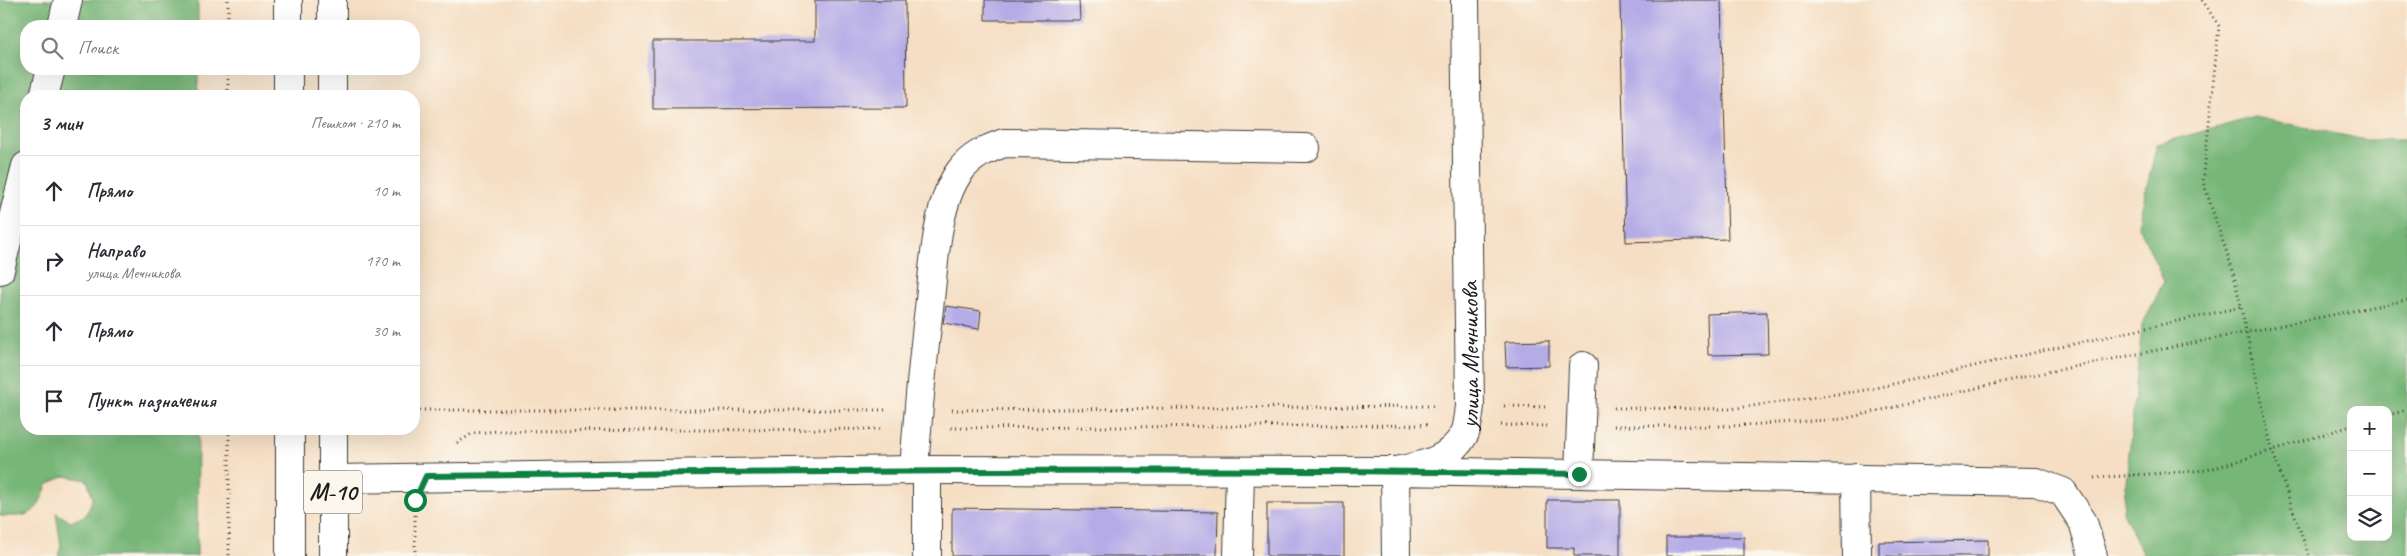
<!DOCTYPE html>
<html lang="ru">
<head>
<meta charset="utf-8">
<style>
  body { margin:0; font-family:Caveat,sans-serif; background:#f7f7f7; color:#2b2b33 }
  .controls { position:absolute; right:15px; bottom:15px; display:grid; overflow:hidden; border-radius:10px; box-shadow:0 5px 20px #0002 }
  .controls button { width:45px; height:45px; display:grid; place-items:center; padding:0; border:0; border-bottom:1px solid #e1e1e2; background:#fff; color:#2b2b33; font:25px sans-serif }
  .stop { position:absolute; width:15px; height:15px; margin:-11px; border:4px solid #0b8043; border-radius:50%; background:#fff }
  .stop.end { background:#0b8043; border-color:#fff; box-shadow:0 1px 5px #0008 }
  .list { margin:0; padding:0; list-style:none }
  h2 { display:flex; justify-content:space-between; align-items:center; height:65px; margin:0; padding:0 20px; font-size:21px }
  h2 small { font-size:16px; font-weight:400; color:#7c7c81 }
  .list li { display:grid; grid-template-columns:32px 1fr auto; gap:15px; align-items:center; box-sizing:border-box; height:70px; padding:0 20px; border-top:1px solid #e1e1e2 }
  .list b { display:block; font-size:19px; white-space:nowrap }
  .list p { margin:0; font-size:16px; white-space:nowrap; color:#7c7c81 }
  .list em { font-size:16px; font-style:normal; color:#7c7c81 }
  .icon { flex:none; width:28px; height:28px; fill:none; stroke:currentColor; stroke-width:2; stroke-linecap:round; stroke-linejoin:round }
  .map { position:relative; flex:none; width:2407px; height:556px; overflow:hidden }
  .search { position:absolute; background:#fff; box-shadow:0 5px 20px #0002; left:20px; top:20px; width:400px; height:55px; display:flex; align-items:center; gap:12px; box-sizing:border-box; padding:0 18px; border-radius:20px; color:#7c7c81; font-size:19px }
  .panel { position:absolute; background:#fff; box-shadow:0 5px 20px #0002; left:20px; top:90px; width:400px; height:345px; border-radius:20px }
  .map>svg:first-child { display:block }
</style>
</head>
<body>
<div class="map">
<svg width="2407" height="556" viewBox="0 0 2407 556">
  <rect width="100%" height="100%" fill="#fbf7ec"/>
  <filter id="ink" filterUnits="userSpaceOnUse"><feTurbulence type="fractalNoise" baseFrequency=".02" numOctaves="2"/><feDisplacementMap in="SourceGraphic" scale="10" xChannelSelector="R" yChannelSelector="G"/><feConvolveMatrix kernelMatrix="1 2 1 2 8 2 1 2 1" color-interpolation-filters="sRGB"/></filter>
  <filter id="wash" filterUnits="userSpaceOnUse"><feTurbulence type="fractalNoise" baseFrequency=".0096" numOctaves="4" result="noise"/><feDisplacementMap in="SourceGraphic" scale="20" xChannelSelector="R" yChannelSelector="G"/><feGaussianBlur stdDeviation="1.12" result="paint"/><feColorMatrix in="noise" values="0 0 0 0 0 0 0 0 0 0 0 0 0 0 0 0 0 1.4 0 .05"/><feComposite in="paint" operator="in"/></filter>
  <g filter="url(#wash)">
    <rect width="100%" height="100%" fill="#f5dec3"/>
    <!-- forest -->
    <path fill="#76b677" stroke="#49694a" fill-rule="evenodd" d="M0,0H198V26H26V69H198V96H26V429H198L197,556H58L61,546L56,513L71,522L86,515L93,498L87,480L64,476L47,485C36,515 32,517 0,516Z
      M2255,117L2366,140H2407V556H2144L2123,512L2142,326L2164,281L2138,224L2157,144ZM2351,410H2388V537H2351Z"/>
    <g id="blocks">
      <!-- building -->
      <path fill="#b5ace7" d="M815,0H905L906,108L653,109V41H815Z
        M985,0H1079L1080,20H985Z
        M1620,0H1721L1728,239L1626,242Z
        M946,306L981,311L979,329L943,323Z
        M1767,312L1768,354L1708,355L1707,314Z
        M1549,341V366L1506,367L1505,342Z
        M1547,500H1620V556H1574V548H1547Z
        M1267,503H1344V556H1267Z
        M952,508L1218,512L1217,556H952Z
        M1666,537H1744V556H1666Z
        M1988,540V556H1879V542Z"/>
    </g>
  </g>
  <g filter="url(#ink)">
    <use href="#blocks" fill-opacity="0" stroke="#3d3935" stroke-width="1"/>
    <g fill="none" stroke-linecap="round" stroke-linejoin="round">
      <!-- minor casing -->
      <g stroke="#3d3935" stroke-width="30">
        <g id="minor">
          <path d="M62,26L68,0"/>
          <path d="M44,96L51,69"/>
          <path d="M0,270L26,166"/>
          <path d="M914,470C918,413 923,357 930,300C934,262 937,202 960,171C971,156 987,149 1004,143L1306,148"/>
          <path d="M927,471V556"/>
          <path d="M1579,474L1583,366"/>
          <path d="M1856,478L1857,556"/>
          <path id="s1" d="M333,479L914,470L1395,471C1423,466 1450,461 1465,433C1468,426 1469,414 1470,406L1465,0"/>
          <path d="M1238,556L1240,471"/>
          <path d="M1396,556L1395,471L2036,482L2063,492L2083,522L2093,556"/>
        </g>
      </g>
      <!-- highway casing -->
      <g stroke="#3d3935" stroke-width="30">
        <path id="highway" d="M288,0V26
          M332,0V26
          M288,69V96
          M332,69V96
          M290,429V556
          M333,429V556"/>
      </g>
      <!-- path -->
      <path stroke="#3d3935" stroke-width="3" stroke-dasharray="1 4" stroke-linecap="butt" d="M228,0V26
        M2202,0L2219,26L2203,182L2233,271L2272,450L2309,556
        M228,69V96
        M1504,406L1548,407
        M1614,408L1730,409L1866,390L2241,307
        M414,410H886
        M952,410L1436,406
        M2388,415L2407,410
        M1501,425L1547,426
        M1614,426H1729L1843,419L2033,375L2407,300
        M951,428L1427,425
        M229,429V556
        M457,443L473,433L499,431L882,429
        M2094,478L2207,470L2218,467
        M415,556V512"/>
      <!-- minor -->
      <use href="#minor" stroke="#fff" stroke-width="28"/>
      <!-- highway -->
      <use href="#highway" stroke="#fff" stroke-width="28"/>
      <!-- path-bridge -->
      <path stroke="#3d3935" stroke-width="3" stroke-dasharray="1 4" stroke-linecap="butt" d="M2218,467L2351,426"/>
    </g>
  </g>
  <g fill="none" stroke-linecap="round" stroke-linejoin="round" filter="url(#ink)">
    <!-- route -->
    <path stroke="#0b8043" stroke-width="6" d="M415,500L426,476C810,472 1194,467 1579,474"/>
  </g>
  <g text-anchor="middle" stroke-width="4" stroke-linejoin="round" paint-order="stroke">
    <!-- shield labels -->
    <rect fill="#fbf7ec" stroke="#5f5e5a" stroke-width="1" x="304" y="470.5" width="58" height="43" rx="4"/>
    <g font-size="24" font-weight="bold" fill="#1c1c1c">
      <text x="333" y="500">М-10</text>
    </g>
    <!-- street labels -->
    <g font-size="25" fill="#1c1c1c" stroke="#fbf7ec">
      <text dy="9" stroke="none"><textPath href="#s1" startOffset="1224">улица Мечникова</textPath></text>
    </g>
  </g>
</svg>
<div class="controls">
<button>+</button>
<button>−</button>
<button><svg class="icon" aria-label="layers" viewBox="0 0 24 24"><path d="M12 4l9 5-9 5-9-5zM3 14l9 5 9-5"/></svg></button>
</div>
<div class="stop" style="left:415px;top:500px"></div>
<div class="stop end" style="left:1579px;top:474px"></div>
<div class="search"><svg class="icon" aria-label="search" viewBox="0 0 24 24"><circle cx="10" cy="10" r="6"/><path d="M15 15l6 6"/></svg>Поиск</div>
<section class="panel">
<h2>3 мин<small>Пешком · 210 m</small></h2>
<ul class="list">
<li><svg class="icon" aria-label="ahead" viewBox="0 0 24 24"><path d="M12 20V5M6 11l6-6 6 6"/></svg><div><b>Прямо</b></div><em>10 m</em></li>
<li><svg class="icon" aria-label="right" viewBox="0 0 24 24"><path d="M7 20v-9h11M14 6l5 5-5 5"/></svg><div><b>Направо</b><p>улица Мечникова</p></div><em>170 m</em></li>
<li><svg class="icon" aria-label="ahead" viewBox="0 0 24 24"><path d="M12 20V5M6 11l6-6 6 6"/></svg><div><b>Прямо</b></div><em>30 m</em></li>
<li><svg class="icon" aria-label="arrive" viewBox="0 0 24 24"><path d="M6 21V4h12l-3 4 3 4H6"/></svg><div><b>Пункт назначения</b></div></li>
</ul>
</section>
</div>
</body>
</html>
